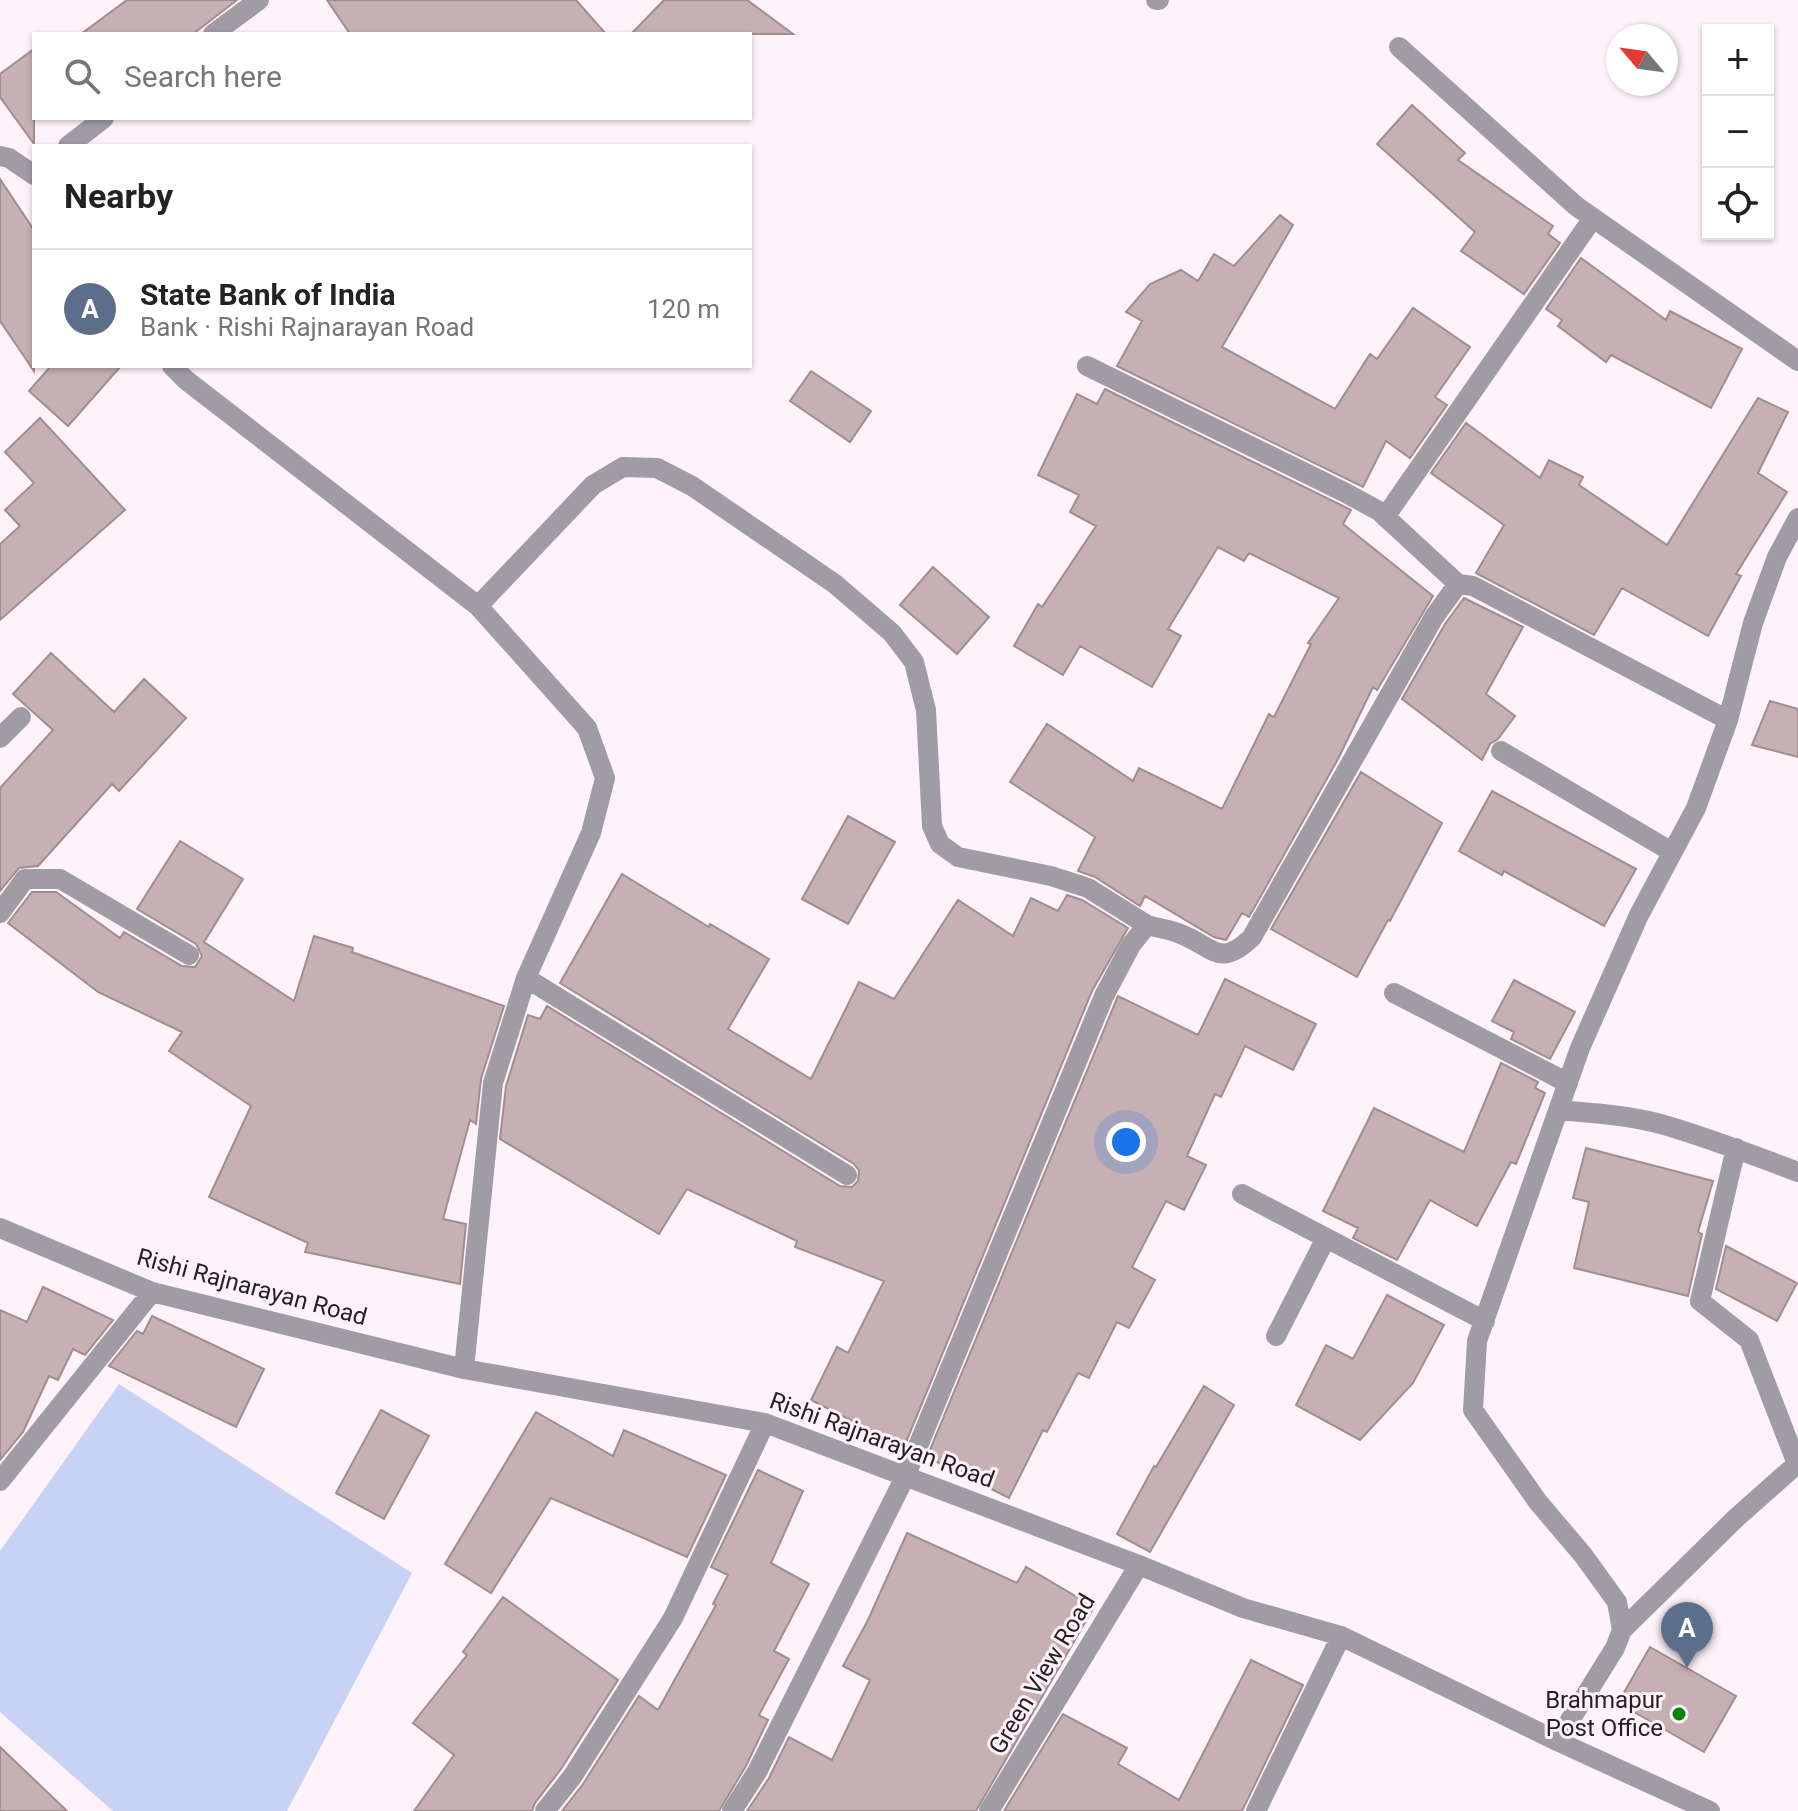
<!DOCTYPE html>
<html lang="en">
<head>
<meta charset="utf-8">
<style>
  body { margin:0; font-family:Roboto,sans-serif; background:#f2f2f2; color:#222 }
  .controls { position:absolute; right:24px; top:24px; display:grid; overflow:hidden; border-radius:0px; box-shadow:0 2px 6px #0004 }
  .controls button { width:72px; height:72px; display:grid; place-items:center; padding:0; border:0; border-bottom:2px solid #e0e0e0; background:#fff; color:#222; font:40px sans-serif }
  .compass { position:absolute; left:1606px; top:24px; width:72px; height:72px; border-radius:50%; background:#fff; box-shadow:0 2px 6px #0004; rotate:299deg }
  .you { position:absolute; left:1126px; top:1142px; width:28px; height:28px; margin:-20px; border:6px solid #fff; border-radius:50%; background:#1a73e8; box-shadow:0 0 0 12px #1a73e833 }
  .badge { display:grid; place-items:center; width:52px; height:52px; border-radius:50%; background:#0b8043; color:#fff; font-size:26px; font-weight:700 }
  .pin { position:absolute; translate:-50% -66px; filter:drop-shadow(0 2px 4px #0008) }
  .pin::after { content:''; position:absolute; top:42px; width:28px; height:24px; background:inherit; clip-path:polygon(0 0,100% 0,50% 100%) }
  .list { margin:0; padding:0; list-style:none }
  h2 { display:flex; justify-content:space-between; align-items:center; height:104px; margin:0; padding:0 32px; font-size:34px }
  h2 small { font-size:26px; font-weight:400; color:#767676 }
  .list li { display:grid; grid-template-columns:52px 1fr auto; gap:24px; align-items:center; box-sizing:border-box; height:120px; padding:0 32px; border-top:2px solid #e0e0e0 }
  .list b { display:block; font-size:30px; white-space:nowrap }
  .list p { margin:0; font-size:26px; white-space:nowrap; color:#767676 }
  .list em { font-size:26px; font-style:normal; color:#767676 }
  .icon { flex:none; width:44px; height:44px; fill:none; stroke:currentColor; stroke-width:2; stroke-linecap:round; stroke-linejoin:round }
  .map { position:relative; flex:none; width:1798px; height:1811px; overflow:hidden }
  .search { position:absolute; background:#fff; box-shadow:0 2px 6px #0004; left:32px; top:32px; width:720px; height:88px; display:flex; align-items:center; gap:20px; box-sizing:border-box; padding:0 28px; border-radius:0px; color:#767676; font-size:30px }
  .panel { position:absolute; background:#fff; box-shadow:0 2px 6px #0004; left:32px; top:144px; width:720px; height:224px; border-radius:0px }
  .map>svg:first-child { display:block }
</style>
</head>
<body>
<div class="map">
<svg width="1798" height="1811" viewBox="0 0 1798 1811">
  <rect width="100%" height="100%" fill="#fef3fa"/>
  <!-- water -->
  <path fill="#c7d2f5" d="M119,1384L412,1573L287,1811H113L0,1712V1551Z"/>
  <!-- building -->
  <path fill="#c7b0b3" stroke="#a28c8f" stroke-width="2" d="M127,0H237L193,34H81Z
    M327,0H576L606,34H350Z
    M664,0H747L793,34H631Z
    M34,49V144L0,97V74Z
    M1412,105L1465,153L1458,160L1553,226L1548,234L1560,243L1524,294L1461,251L1475,232L1377,144Z
    M0,179L34,230V371L0,321Z
    M1280,215L1293,225L1222,347L1335,409L1370,354L1377,359L1413,308L1470,347L1435,397L1447,405L1410,458L1386,441L1363,487L1117,366L1142,321L1126,312L1150,284L1181,270L1198,281L1214,254L1234,266Z
    M1581,258L1666,320L1670,311L1742,349L1711,408L1611,355L1606,362L1558,326L1562,320L1546,309Z
    M51,366H121L68,426L29,391Z
    M811,371L871,411L850,442L790,401Z
    M1105,389L1351,510L1343,524L1433,596L1377,690L1373,687L1338,759L1249,917L1242,913L1226,940L1214,937L1145,896L1140,906L1095,877L1078,871L1095,837L1010,782L1047,724L1133,781L1139,768L1222,809L1269,714L1274,717L1311,644L1308,643L1339,598L1249,553L1244,561L1218,547L1168,629L1181,636L1152,687L1080,646L1063,675L1014,646L1038,604L1042,607L1096,526L1070,512L1079,495L1038,475L1077,394L1097,404Z
    M1758,398L1788,412L1758,473L1787,492L1736,574L1741,576L1708,636L1622,588L1594,635L1476,573L1504,525L1431,473L1466,423L1540,478L1549,460L1583,477L1579,485L1667,545Z
    M40,418L125,510L0,620V544L20,526L5,510L34,483L5,452Z
    M933,567L989,617L957,654L900,605Z
    M1464,598L1523,627L1486,694L1515,716L1498,739L1490,744L1482,760L1402,699L1445,624Z
    M51,653L114,712L144,679L186,718L119,791L112,784L38,866L19,868L0,891V788L53,730L13,694Z
    M1770,701L1798,709V757L1752,745Z
    M1361,772L1442,823L1390,921L1388,920L1357,977L1271,929Z
    M1492,791L1636,869L1604,926L1504,871L1502,875L1459,851Z
    M848,816L895,842L848,924L802,899Z
    M180,841L243,879L204,942L294,1001L314,936L353,948L352,952L504,1006L481,1079L476,1124L470,1120L443,1219L466,1224L460,1284L305,1252L308,1243L209,1197L251,1106L169,1051L182,1032L98,992L8,923L32,892H56L120,938L124,932L182,966L195,967L202,956L196,944L137,909Z
    M622,874L709,927L710,924L769,959L728,1029L811,1079L859,982L894,999L958,900L1013,936L1031,898L1058,911L1067,895L1082,900L1128,928L1092,991L904,1447L811,1400L837,1347L848,1353L884,1281L795,1247L797,1241L687,1189L659,1234L500,1139L506,1086L528,1015L540,1019L547,1006L840,1186L852,1187L858,1181L859,1170L854,1164L560,983Z
    M1225,979L1316,1024L1293,1070L1245,1046L1221,1097L1215,1094L1187,1156L1206,1165L1184,1210L1166,1201L1132,1267L1155,1280L1129,1328L1117,1322L1089,1378L1078,1373L1047,1432L1043,1430L1009,1498L927,1457L1118,996L1198,1035Z
    M1514,980L1575,1012L1550,1059L1511,1039L1514,1032L1492,1021Z
    M1501,1063L1538,1082L1535,1088L1545,1093L1516,1164L1511,1162L1477,1226L1430,1200L1397,1260L1353,1238L1358,1228L1323,1211L1374,1108L1464,1152Z
    M1586,1148L1713,1181L1698,1232L1702,1234L1688,1296L1574,1268L1589,1202L1573,1198Z
    M1726,1246L1797,1283L1777,1321L1716,1289Z
    M43,1287L113,1320L85,1355L73,1349L58,1380L49,1376L23,1432L0,1460V1310L27,1322Z
    M1387,1295L1444,1325L1413,1383L1360,1440L1296,1405L1326,1345L1353,1359Z
    M152,1316L264,1369L236,1427L109,1366L137,1331L143,1334Z
    M1204,1386L1234,1405L1150,1552L1117,1534L1154,1466L1156,1467Z
    M381,1410L429,1436L384,1519L336,1493Z
    M536,1412L613,1456L624,1430L726,1475L687,1557L551,1498L491,1593L445,1564Z
    M758,1470L803,1491L771,1563L809,1584L774,1651L789,1659L759,1715L768,1720L746,1766L719,1811H562L583,1784L639,1696L658,1710L716,1605L713,1604L728,1575L711,1567Z
    M907,1533L1017,1583L1026,1567L1094,1607L976,1811H747L769,1778L789,1737L832,1760L870,1680L843,1666L868,1620Z
    M503,1597L618,1680L561,1769L535,1803L532,1811H414L454,1755L413,1723L467,1655L463,1652Z
    M1650,1647L1736,1696L1704,1752L1618,1703Z
    M1251,1660L1303,1685L1242,1811H1004L1063,1714L1127,1748L1118,1764L1179,1800Z
    M0,1747L67,1811H0Z"/>
  <g fill="none" stroke-linecap="round" stroke-linejoin="round">
    <!-- street -->
    <path stroke="#9f9ca4" stroke-width="20" d="M1156,0H1159
      M213,34L259,0
      M1399,47L1576,206L1798,361
      M68,146L104,118
      M0,156L9,158L34,175
      M172,366L186,380L478,606L587,728L605,778L591,833L526,978L493,1083L464,1369
      M1087,366L1344,492L1379,511L1458,584
      M1385,517L1593,218
      M478,606L593,485L623,467L657,468L692,486L835,584L892,633L914,662L926,710L932,826L940,844L958,857L1051,876L1088,888L1147,925
      M0,738L21,717
      M1501,751L1672,852
      M0,913L25,879H60L189,955
      M526,978L847,1175
      M1394,993L1568,1083
      M1558,1110C1591,1113 1625,1115 1657,1123C1705,1136 1752,1155 1798,1172
      M1736,1148L1700,1301L1749,1340L1797,1464
      M1242,1194L1485,1321
      M0,1228L152,1292L464,1369L765,1423L1139,1565L1243,1608L1341,1636L1557,1741L1710,1811
      M1276,1336L1326,1238
      M0,1481L152,1292
      M1622,1630L1735,1519L1798,1463
      M1557,1741L1615,1648L1622,1630L1617,1602L1583,1555L1538,1502L1473,1410L1477,1341L1580,1048L1639,915L1696,808L1728,720L1753,623L1777,557L1798,518
      M545,1811L572,1777L673,1618L765,1423
      M732,1811L757,1772L906,1475L1104,996L1131,945L1147,925C1157,928 1168,929 1178,933C1212,945 1219,970 1252,937L1434,617L1458,584L1473,586L1728,720
      M989,1811L1139,1565
      M1256,1811L1341,1636"/>
  </g>
  <!-- markers -->
  <circle fill="#058607" stroke="#fef3fa" stroke-width="3" cx="1679" cy="1714" r="8"/>
  <g text-anchor="middle" stroke-width="6" stroke-linejoin="round" paint-order="stroke">
    <!-- street labels -->
    <g font-size="24" fill="#251f23" stroke="#fef3fa">
      <text transform="translate(252 1287) rotate(15)" y="8">Rishi Rajnarayan Road</text>
      <text transform="translate(882 1440) rotate(20)" y="8">Rishi Rajnarayan Road</text>
      <text transform="translate(1042 1674) rotate(-59)" y="8">Green View Road</text>
    </g>
    <!-- poi labels -->
    <g font-size="24" fill="#251f23" stroke="#fef3fa" text-anchor="end">
      <text x="1663" y="1708">Brahmapur<tspan x="1663" dy="28">Post Office</tspan></text>
    </g>
  </g>
</svg>
<div class="controls">
<button>+</button>
<button>−</button>
<button><svg class="icon" aria-label="locate" viewBox="0 0 24 24"><circle cx="12" cy="12" r="6"/><path d="M12 2v4M12 18v4M2 12h4M18 12h4"/></svg></button>
</div>
<svg class="compass" viewBox="-18 -18 36 36"><path d="M0-13l5 13h-10z" fill="#e53935"/><path d="M0 13l5-13h-10z" fill="#767676"/></svg>
<div class="you"></div>
<div class="pin badge" style="left:1687px;top:1668px;background:#5c6f8a">A</div>
<div class="search"><svg class="icon" aria-label="search" viewBox="0 0 24 24"><circle cx="10" cy="10" r="6"/><path d="M15 15l6 6"/></svg>Search here</div>
<section class="panel">
<h2>Nearby<small></small></h2>
<ul class="list">
<li><span class="badge" style="background:#5c6f8a">A</span><div><b>State Bank of India</b><p>Bank · Rishi Rajnarayan Road</p></div><em>120 m</em></li>
</ul>
</section>
</div>
</body>
</html>
